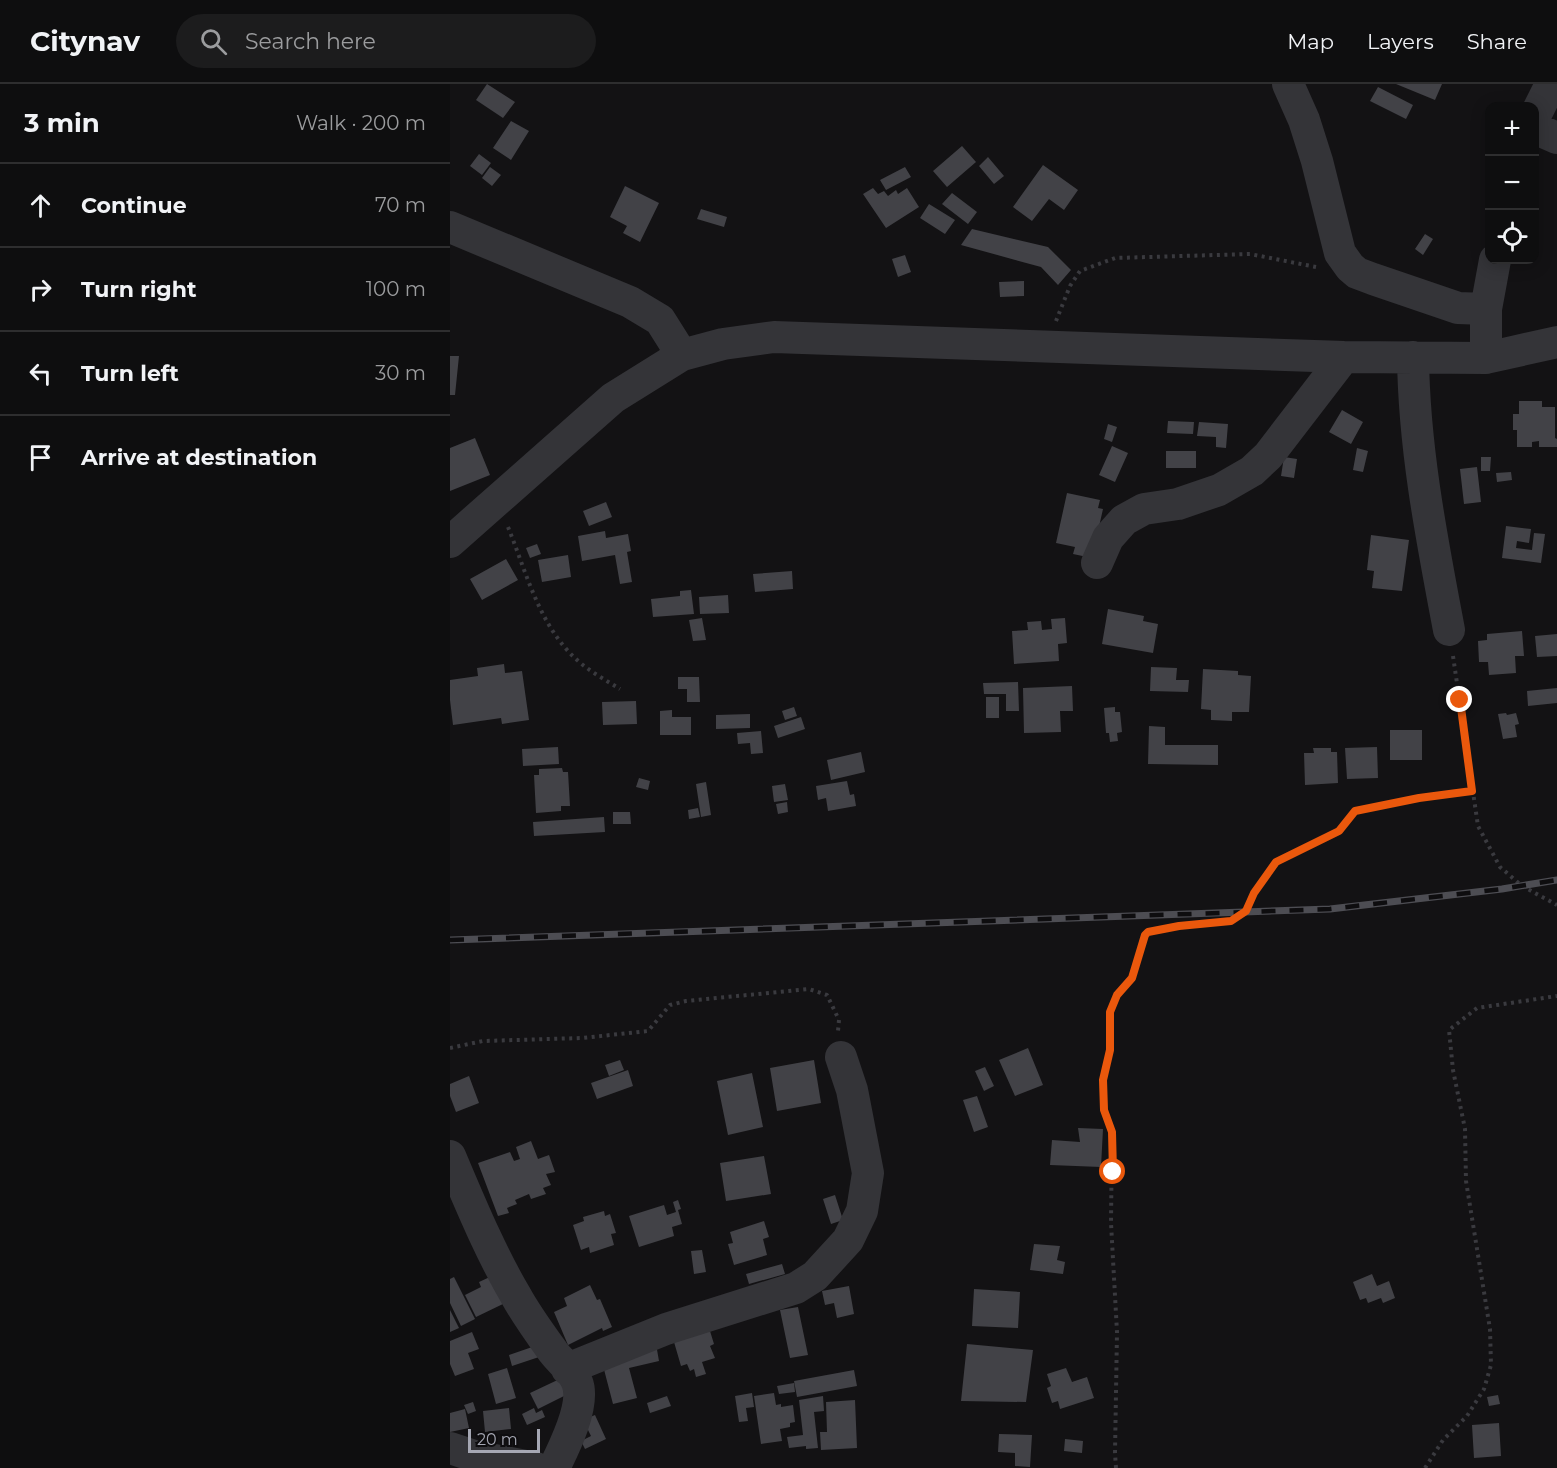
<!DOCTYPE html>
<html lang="en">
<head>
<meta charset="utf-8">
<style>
  body { margin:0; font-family:Montserrat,sans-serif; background:#1c1c1d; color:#f1f3f6 }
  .controls { position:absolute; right:18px; top:18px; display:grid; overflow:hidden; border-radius:12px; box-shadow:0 3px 15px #0003 }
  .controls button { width:54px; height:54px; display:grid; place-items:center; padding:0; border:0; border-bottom:2px solid #2e2e2f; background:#0e0e0f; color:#f1f3f6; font:30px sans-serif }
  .scale { position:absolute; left:18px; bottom:15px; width:72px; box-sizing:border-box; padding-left:6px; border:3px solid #a5a7b3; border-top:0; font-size:16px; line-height:21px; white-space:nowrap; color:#a5a7b3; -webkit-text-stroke:4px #0e0d0f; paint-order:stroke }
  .stop { position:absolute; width:18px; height:18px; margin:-14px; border:4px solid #ea580c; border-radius:50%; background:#fff }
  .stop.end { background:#ea580c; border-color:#fff; box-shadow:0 2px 6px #0008 }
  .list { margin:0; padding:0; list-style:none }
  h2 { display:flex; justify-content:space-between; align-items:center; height:78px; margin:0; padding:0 24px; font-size:26px }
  h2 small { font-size:20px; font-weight:400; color:#9b9c9e }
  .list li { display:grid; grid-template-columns:39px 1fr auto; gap:18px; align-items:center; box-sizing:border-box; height:84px; padding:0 24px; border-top:2px solid #2e2e2f }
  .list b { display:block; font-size:22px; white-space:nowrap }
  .list em { font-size:20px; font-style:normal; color:#9b9c9e }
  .icon { flex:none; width:33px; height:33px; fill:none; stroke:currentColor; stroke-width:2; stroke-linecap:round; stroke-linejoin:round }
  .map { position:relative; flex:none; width:1107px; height:1384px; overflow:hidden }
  header { display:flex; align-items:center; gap:36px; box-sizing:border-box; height:84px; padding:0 30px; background:#0e0e0f; border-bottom:2px solid #2e2e2f }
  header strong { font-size:28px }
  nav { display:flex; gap:33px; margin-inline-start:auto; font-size:21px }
  .search { width:420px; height:54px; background:#1c1c1d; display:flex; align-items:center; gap:15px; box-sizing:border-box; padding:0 21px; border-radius:33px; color:#9b9c9e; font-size:22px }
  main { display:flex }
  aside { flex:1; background:#0e0e0f }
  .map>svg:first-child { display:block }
</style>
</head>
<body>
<header>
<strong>Citynav</strong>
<div class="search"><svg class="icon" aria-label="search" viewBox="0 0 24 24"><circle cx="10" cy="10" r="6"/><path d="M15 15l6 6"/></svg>Search here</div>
<nav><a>Map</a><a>Layers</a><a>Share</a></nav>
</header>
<main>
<aside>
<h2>3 min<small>Walk · 200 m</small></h2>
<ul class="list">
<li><svg class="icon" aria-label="ahead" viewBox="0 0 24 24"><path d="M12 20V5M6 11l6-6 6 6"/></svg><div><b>Continue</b></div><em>70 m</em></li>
<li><svg class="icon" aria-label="right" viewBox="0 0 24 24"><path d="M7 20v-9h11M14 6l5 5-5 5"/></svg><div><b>Turn right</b></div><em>100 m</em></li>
<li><svg class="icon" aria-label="left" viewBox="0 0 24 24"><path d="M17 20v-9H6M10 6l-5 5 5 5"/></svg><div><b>Turn left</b></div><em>30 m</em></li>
<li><svg class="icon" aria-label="arrive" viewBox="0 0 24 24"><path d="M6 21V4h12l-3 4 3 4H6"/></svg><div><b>Arrive at destination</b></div></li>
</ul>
</aside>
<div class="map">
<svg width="1107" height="1384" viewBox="0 0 1107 1384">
  <rect width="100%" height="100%" fill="#131214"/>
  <!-- building -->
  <path fill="#424247" d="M37,0L65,18L53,34L26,16Z
    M946,0H992L985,16Z
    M928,3L963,21L956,35L920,17Z
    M61,37L79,47L61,76L43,64Z
    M512,62L526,78L497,103L483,87Z
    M29,70L41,79L32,91L20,82Z
    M538,73L554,92L544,100L529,82Z
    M593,81L628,106L614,126L599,115L582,137L563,123Z
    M40,83L51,91L42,102L32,94Z
    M455,83L461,93L436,106L430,96Z
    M175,102L209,119L190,158L173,149L177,142L160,133Z
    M423,104L428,110L434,107L438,112L446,106L448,110L457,104L469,123L436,144L413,110Z
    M502,109L527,128L518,140L492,120Z
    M479,120L505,136L495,150L470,134Z
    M251,125L277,133L274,143L247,135Z
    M522,145L598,163L621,186L608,201L591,183L511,161Z
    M975,150L983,155L973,171L965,165Z
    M455,171L461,188L448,193L442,175Z
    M574,197V212L550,213L549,198Z
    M0,272H9L5,311H0Z
    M1069,317H1092V323H1105V354L1107,355V363H1089V357L1082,358V363H1067V346H1063V330H1069Z
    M892,326L913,338L901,360L879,348Z
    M718,337L744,338L743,350L717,349Z
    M749,338L778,340L776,364L766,363V353L747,352Z
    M658,340L667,343L662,358L654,355Z
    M25,354L40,391L0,407V364Z
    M662,362L678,369L665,398L649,391Z
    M907,364L918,367L913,388L903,386Z
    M716,367H746V384H716Z
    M834,373L847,375L844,394L831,392Z
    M1031,373H1041L1040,387H1031Z
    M1027,383L1031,418L1014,420L1010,385Z
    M1061,388L1062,396L1047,398L1046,389Z
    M617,409L650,416L648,424L653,425L642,474L623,470L625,463L606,459Z
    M156,418L162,433L139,442L133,427Z
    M1056,442L1081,445L1079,459L1067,457L1066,464L1082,466L1084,449L1095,450L1091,479L1052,474Z
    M155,447L156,454L178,450L181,467L177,468L182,498L170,500L165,471L132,477L128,452Z
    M921,451L959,456L952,507L922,504L924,487L917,486Z
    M87,460L91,470L80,474L76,464Z
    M118,471L121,493L92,498L88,476Z
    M56,475L68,496L32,516L20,495Z
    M342,487L343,505L305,508L303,490Z
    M241,506L244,530L203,533L201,515L230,512V507Z
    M278,511L279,529L250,530L249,513Z
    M658,525L694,532L693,537L708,540L703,569L652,560Z
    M252,534L256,556L243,557L239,536Z
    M615,534L617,559L608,560L609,577L564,580L562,547L578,546L577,538L591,537L592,546L602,545L601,535Z
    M1072,547L1074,572H1065L1066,589L1039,591L1038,578H1029L1028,557L1037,556V550Z
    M1107,550V572L1087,573L1085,552Z
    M54,580L55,589L72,587L79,636L52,640L51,634L3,641L0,616V596L28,592L27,584Z
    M701,583L727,584L726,596H739L738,608L700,607Z
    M753,585L788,587V591L801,592L799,628H782V637L761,636V626L751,625Z
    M228,593H249L250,618H237V605H228Z
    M568,598L569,627H556V610H534L533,599Z
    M622,602L623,627H610L611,648L574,649L573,604Z
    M1107,604V619L1078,622L1077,607Z
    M536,613H549V634H536Z
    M186,617L187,640L153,641L152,618Z
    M344,623L347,632L335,636L332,627Z
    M665,623V628H670L672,648L667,649L668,657L660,658L659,649H656L654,624Z
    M222,626V633H241V651H210V627Z
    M1056,629L1057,631L1066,629L1069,640L1065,641L1067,653L1053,655L1048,630Z
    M300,630V644L266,645V631Z
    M351,633L355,645L328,654L324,642Z
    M699,642L715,643V661H768V681L698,680Z
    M940,646H972V676H940Z
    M311,647L313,669L301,670L300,659L288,660L287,649Z
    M108,663L109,680L73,682L72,665Z
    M927,663L928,694L897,695L895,664Z
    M863,664H881V668H887L888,699L855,701L854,669H864Z
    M411,668L415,688L381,696L377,676Z
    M112,684L113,688H118L120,722H111V727L86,729L84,691H89V685Z
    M189,694L200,697L198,706L186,703Z
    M397,697L400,711L404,710L406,722L378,727L376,714L368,716L366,702Z
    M256,698L261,731L251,733L246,700Z
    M335,700L338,716L324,718L322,702Z
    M337,718L338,728L328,730L326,720Z
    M248,724L250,733L239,735L238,726Z
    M163,728H180L181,740H163Z
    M154,733L155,748L84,752L83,738Z
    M578,964L593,1001L565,1012L549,976Z
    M170,976L174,986L159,992L155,981Z
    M364,976L371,1019L327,1027L320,984Z
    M535,983L544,1002L534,1007L525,987Z
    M178,986L183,1002L147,1015L141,999Z
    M302,989L313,1043L278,1051L267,997Z
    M19,992L29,1019L6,1028L0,1012V1000Z
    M527,1012L538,1043L524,1048L513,1016Z
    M628,1044L653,1045L651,1083L600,1081L602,1056L630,1058Z
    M81,1057L88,1075L99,1071L105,1088L96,1090L101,1101L93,1104L96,1110L81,1115L79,1110L65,1116L67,1120L57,1124L59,1129L48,1132L28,1079L60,1068L64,1077L70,1075L66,1063Z
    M314,1072L321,1110L276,1117L270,1079Z
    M385,1111L393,1136L381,1140L373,1115Z
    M228,1116L231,1125L228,1126L232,1140L222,1143L224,1152L189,1163L179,1132L214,1121L217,1131L226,1128L223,1118Z
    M154,1127L155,1132L160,1130L166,1149L161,1150L164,1161L140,1169L139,1163L131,1166L123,1141L134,1137L133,1133Z
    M314,1137L319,1153L313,1155L317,1171L284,1181L278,1160L283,1159L280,1148Z
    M584,1160L610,1162L607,1176L615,1178L613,1190L580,1186Z
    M252,1166L256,1188L244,1190L241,1167Z
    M332,1180L335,1190L299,1200L296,1190Z
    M922,1190L927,1202L939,1197L945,1214L933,1219L931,1214L918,1219L916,1214L910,1216L903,1198Z
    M42,1192L55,1219L26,1233L15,1211L31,1203L29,1198Z
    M4,1193L25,1235L11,1242L0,1219V1195Z
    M140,1201L147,1216L150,1215L162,1243L153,1247L152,1244L118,1261L104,1228L117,1222L114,1214Z
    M399,1202L404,1230L387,1234L384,1219L375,1221L372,1207Z
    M524,1205L570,1208L568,1244L522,1242Z
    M348,1223L358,1271L340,1274L330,1226Z
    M0,1226L9,1244L0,1248Z
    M260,1247L264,1260L260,1262L265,1274L252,1278L256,1290L246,1293L244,1285L240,1287L237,1280L231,1282L224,1258Z
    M22,1248L29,1265L18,1269L24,1285L5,1292L0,1280V1257Z
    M206,1260L209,1277L179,1284L187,1314L163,1320L151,1274Z
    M517,1260L583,1266L576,1318L511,1317Z
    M88,1261L92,1272L62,1282L59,1271Z
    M57,1284L66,1314L46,1320L38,1290Z
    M616,1284L622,1298L637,1293L644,1314L610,1325L608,1317L602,1319L597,1304L601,1302L597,1290Z
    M404,1286L407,1302L347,1313L344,1297Z
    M116,1292L124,1307L88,1325L80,1309Z
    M344,1299L345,1308L329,1310L327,1302Z
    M302,1309L304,1323L296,1324L298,1337L289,1338L285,1312Z
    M324,1309L326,1321L331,1320V1323L343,1321L345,1338L340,1339V1343L330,1345L332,1357L311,1360L304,1312Z
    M1048,1311L1050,1320L1039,1322L1037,1313Z
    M217,1312L221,1322L200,1329L197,1319Z
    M373,1312L374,1327L364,1328L368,1364L356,1365V1362L339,1364L337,1353L353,1351L349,1316Z
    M405,1316L407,1364L371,1366L370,1348H377L376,1318Z
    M23,1318L26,1327L18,1330L14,1321Z
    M59,1324L61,1345L35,1348L33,1327Z
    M84,1324L86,1329L92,1326L95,1333L77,1341L72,1330Z
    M15,1325L19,1344L0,1348V1329Z
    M145,1331L156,1355L135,1365L131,1357L141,1352L133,1336Z
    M1049,1339L1051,1372L1024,1374L1022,1341Z
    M549,1350L582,1351L580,1383L565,1382V1369L548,1368Z
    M615,1355L633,1357L632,1369L614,1367Z"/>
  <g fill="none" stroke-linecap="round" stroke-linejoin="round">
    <!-- path -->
    <path stroke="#3a3a3f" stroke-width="4" stroke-dasharray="3 4.5" stroke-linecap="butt" d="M606,237L620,202L630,187L665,174L800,170L866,183
      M58,443C75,485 87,533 118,567C132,583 152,594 170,605
      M1003,572L1028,742L1050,783L1072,802L1107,821
      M0,964L33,957L132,954L198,947L220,921L236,917L359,905L377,911L389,936L388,947
      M666,1384L665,1369L667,1248L661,1139L662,1048L654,1025L653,997L660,966V928L667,911L682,894L695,851L698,848L729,842L781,837L796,827L804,809L826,778L889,747L905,727L969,714L1022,707
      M975,1384L993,1356L1017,1332L1034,1305L1041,1281L1040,1245L1016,1097L1015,1045L1003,986L999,946L1027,924L1107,912"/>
    <!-- minor -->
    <path stroke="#343438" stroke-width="32" d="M838,0L854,36L867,77L890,169L900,183L907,189L923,195L1008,224L1036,225
      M1084,34L1101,0
      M1084,44L1107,54
      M0,143L180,218L210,236L232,271
      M963,273C964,365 982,456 999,546
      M1036,274V225L1045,176
      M0,458L163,314L232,271L273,260L324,253L894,273L1036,274L1107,258
      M647,479L658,454L674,436L694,425L728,420L769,406L802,387L818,372L894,273
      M0,1072C20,1119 40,1168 66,1212C77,1232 91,1251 104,1269C111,1278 123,1287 127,1298C136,1320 114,1364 104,1384
      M117,1285L216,1245L346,1204L365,1192L398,1156L412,1127L418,1089L402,1006L391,973
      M0,1364L24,1372L86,1384"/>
    <!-- rail casing -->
    <g stroke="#4d4d53" stroke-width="7">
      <path id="rail" d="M0,856L880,825L1052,805L1107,796"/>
    </g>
    <!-- rail -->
    <use href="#rail" stroke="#0e0d0f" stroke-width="4.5" stroke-dasharray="14" stroke-linecap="butt"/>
  </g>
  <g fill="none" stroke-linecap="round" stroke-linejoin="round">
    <!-- route -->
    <path stroke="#ea580c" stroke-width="8" d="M663,1088L662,1048L654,1026L653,996L660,966V928L667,911L682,894L695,851L698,848L729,842L781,837L796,827L804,809L826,778L889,747L905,727L969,714L1022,707L1010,616"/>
  </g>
</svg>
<div class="controls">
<button>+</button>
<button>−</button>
<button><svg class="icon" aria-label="locate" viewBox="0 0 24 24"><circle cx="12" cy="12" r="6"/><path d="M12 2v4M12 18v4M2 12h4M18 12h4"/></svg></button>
</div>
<div class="scale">20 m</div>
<div class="stop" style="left:663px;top:1088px"></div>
<div class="stop end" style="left:1010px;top:616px"></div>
</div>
</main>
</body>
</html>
